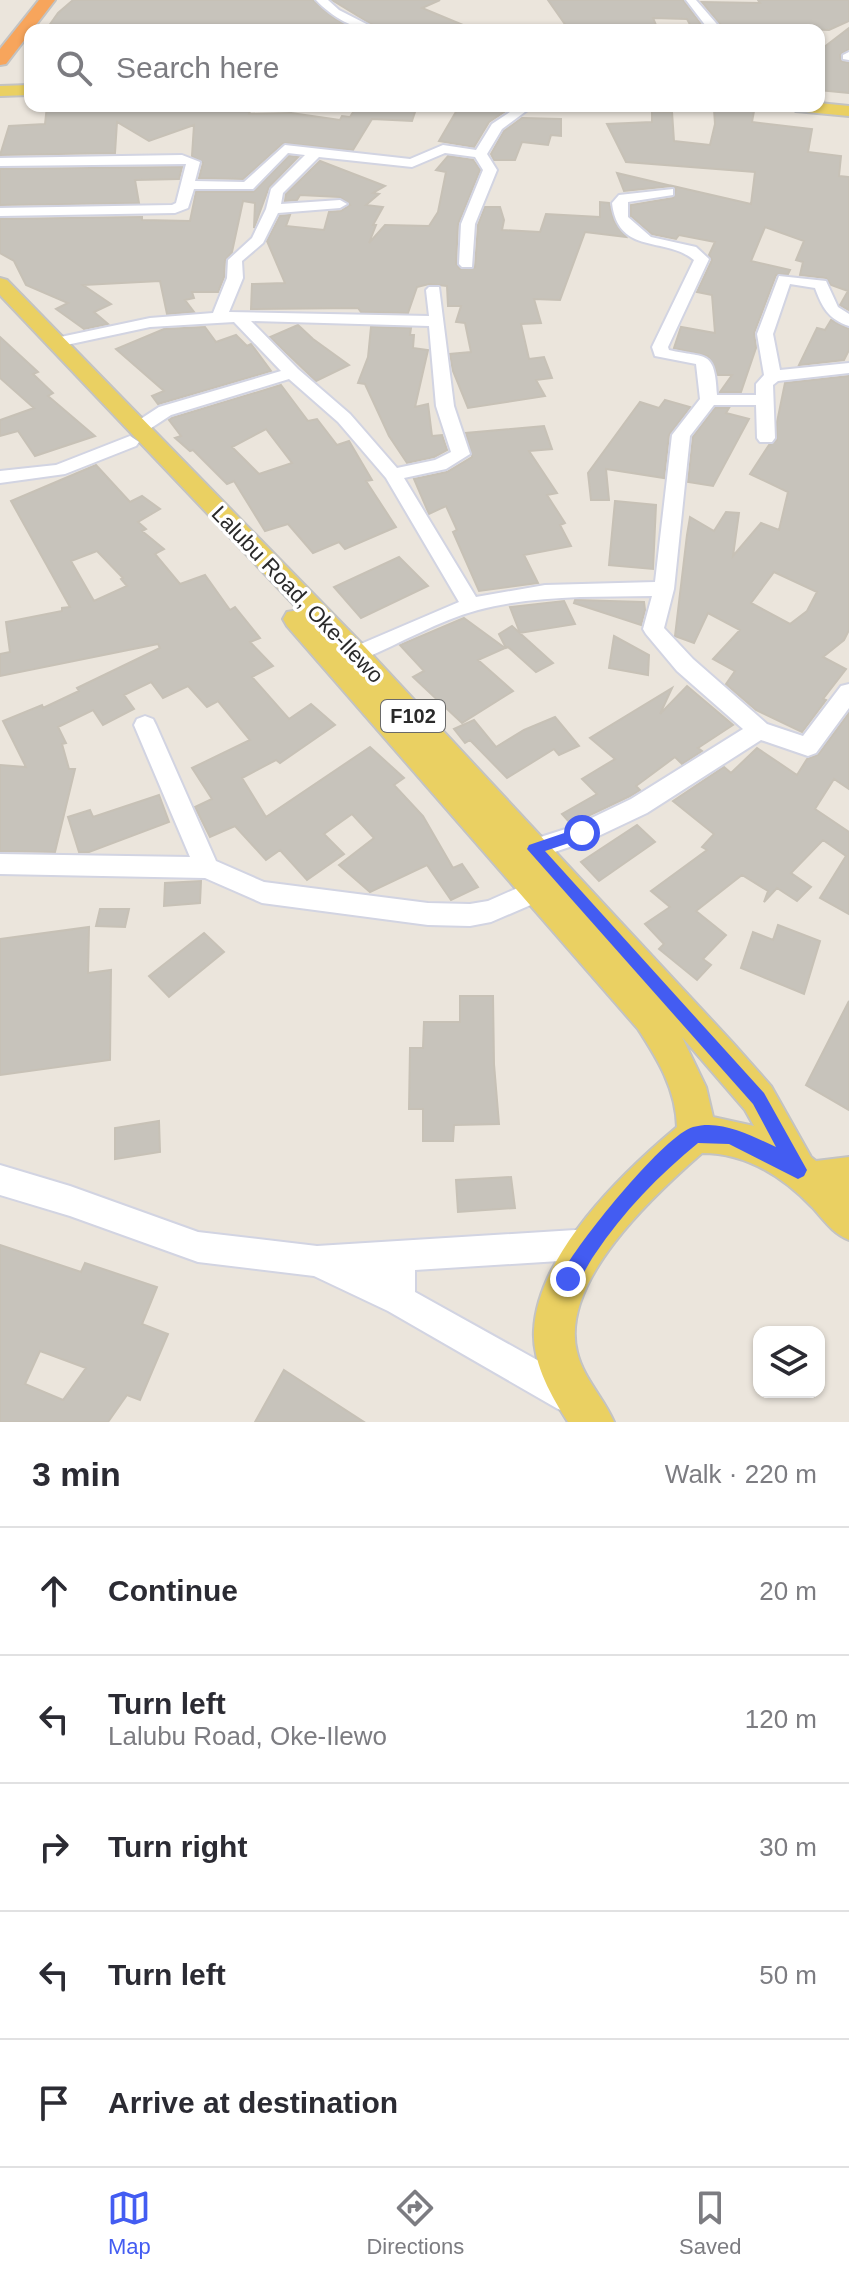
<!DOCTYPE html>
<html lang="en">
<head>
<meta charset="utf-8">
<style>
  body { margin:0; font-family:Arial,sans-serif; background:#f7f7f7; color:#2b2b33 }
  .controls { position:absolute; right:24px; bottom:24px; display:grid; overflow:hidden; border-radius:16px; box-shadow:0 2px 6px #0004 }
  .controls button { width:72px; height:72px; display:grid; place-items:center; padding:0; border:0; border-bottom:2px solid #e1e1e2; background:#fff; color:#2b2b33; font:40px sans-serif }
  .stop { position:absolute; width:24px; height:24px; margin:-18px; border:6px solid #435cf2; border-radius:50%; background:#fff }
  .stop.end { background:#435cf2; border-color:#fff; box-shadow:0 2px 8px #0008 }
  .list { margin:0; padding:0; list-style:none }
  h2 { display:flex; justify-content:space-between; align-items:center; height:104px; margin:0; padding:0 32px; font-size:34px }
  h2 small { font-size:26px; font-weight:400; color:#7c7c81 }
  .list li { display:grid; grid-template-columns:52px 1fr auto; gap:24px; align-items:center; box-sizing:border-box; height:128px; padding:0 32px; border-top:2px solid #e1e1e2 }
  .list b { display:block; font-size:30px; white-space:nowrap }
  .list p { margin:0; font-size:26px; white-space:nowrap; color:#7c7c81 }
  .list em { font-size:26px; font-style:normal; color:#7c7c81 }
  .icon { flex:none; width:44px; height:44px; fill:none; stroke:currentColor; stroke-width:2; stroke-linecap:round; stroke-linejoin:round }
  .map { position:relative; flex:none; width:849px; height:1422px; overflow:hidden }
  .search { position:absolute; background:#fff; box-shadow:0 2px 6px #0004; left:24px; right:24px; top:24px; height:88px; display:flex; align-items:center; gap:20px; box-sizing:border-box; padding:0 28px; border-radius:16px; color:#7c7c81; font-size:30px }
  .sheet { height:744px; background:#fff }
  nav { display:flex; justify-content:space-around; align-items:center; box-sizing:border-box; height:112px; border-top:2px solid #e1e1e2; background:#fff; font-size:22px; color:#7c7c81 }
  nav a { display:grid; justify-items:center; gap:4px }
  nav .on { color:#435cf2 }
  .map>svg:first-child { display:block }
</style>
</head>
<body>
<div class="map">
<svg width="849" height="1422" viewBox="0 0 849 1422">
  <rect width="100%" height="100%" fill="#ebe5dc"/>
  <!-- building -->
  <path fill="#c7c3bb" stroke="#c7c1b6" stroke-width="2" fill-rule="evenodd" d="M73,0H313L335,19L358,30H46L58,13Z
    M332,0H440L422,8L475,30H381Z
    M548,0H683L705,30H693L687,19L653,18L658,30H569Z
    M758,0H849V21L829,30L732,26L737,30H725L702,2L760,3Z
    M849,28V49L840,55L841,61L849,63V93L819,90V51Z
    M47,106H252L249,114L291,113L340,120L342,116L350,117L357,106H417L412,121L372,119L353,150L283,143L243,179L199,178L203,163L192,156L194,125L149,141L117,122L115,153L0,155L9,126L45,124Z
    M484,106L510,108L489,122L474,147L439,141L457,110L477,111Z
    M714,109L754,111L752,122L812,129L808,152L841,156L839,176L849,177V310L840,305L848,291L831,285L826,278L800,275L803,262L796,260L804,241L765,227L751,261L790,270L788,274L776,275L754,333L756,348L741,392H720L732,375H718L708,356L674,348L681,327L715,333L712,295L697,292L712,260L709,255L715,242L679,235L676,239L652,234L631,216V205L673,198L676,189L673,186L751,204L755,172L626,162L607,124L652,122V111L672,112L674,141L710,145L715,124Z
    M522,118L561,119V136L551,135L548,145L522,142L515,160H494L491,154L504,131Z
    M289,156L298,157L269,187L254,228L255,203L243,201L232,252L225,260L224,277L218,292H192L194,298L185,300L194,312L167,314L160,281L83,285L111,304L94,312L108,324L84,329L56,309L68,303L26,285L14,261L0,253V219L142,217V220L190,221L196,192H253Z
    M448,156L473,160L480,170L458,224L456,264L460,269L475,267L478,225L485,207H500L504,220L502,230L540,232L546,214L600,217V202L609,203L614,221L626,237L585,232L560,300L534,299L541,323L521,324L529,359L544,357L552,378L536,380L545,396L468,408L453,371L450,354L471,352L465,323L456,322L461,306H448L447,286L429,284L417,287L408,313L361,312L358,308L251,309L252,284L285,283L267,241L280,216L290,215L286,226L324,230L329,212L341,211L350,205L340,197L300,195L297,200L285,201L286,194L320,161L385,186L373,193L379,194L366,205L383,207L373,225H376L369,243L385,225L429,226L438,212L446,172L436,170Z
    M182,167L179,179L135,180L139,203L0,205V169Z
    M617,173L672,186L624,191Z
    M831,320L849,329V350L844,360L799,365L817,328L825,330Z
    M298,325L313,339L349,365L316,381L270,337Z
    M205,327L216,342L236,335L247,346L251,344L271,371L158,404L152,396L164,391L116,349L164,329Z
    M371,327L411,328L410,335H414L413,348L428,350L415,407L428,404L432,436L442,435L447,450L434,457L407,463L389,436L365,384L358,383L368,357Z
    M0,337L38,372L33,374L53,393L48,396L95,436L35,456L18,431L0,436V420L34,408L0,378Z
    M849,376V630L844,640L823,657L846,669L823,699L826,700L802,732L756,710L726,684L735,671L713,659L740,630L708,613L694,643L675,636L687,535L690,517L714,531L726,512L739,513L733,556L761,523L779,530L788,492L750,474L769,445L777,440V422L785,383ZM774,572L817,592L807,611L790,624L751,603Z
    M281,385L308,421L317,419L337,445L349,441L372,480L366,481L396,527L345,549L339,542L313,553L288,524L265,531L234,481L227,484L193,450L190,451L175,438L181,436L169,420L172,418ZM266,429L292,463L259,474L232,447Z
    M665,400L690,407L669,435L664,478L606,469L609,500H591L588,473L640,402L659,408Z
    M715,408H729L726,413L749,419L713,486L688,482L693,437Z
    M544,426L552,449L529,451L557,493L547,495L565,523L560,525L571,546L524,555L538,583L479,591L453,532L457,530L446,506L429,514L414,479L447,472L472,457L466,433Z
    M96,465L130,502L142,496L160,509L138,522L146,529L142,531L164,549L155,554L180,584L205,575L230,610L235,607L260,638L250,642L273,666L252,677L289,719L311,704L335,725L280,763L276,760L242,778L266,817L370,747L404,778L394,785L423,816L453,868L462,864L478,887L451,900L427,865L370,892L339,865L374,838L352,814L324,834L344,854L307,880L280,850L266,860L235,826L210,837L195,807L212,799L192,768L250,740L218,701L207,707L188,686L163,698L151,682L124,695L134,709L103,725L93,710L58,727L66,743L62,744L69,769H75L55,852L0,851V765L26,767L3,721L42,705L43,708L79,691L77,688L160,648L158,644L0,676V654L10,652L6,622L62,611V608L70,607L11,501ZM97,551L123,578L121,579L127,586L94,601L71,561Z
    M615,501L656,505L653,569L609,565Z
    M399,557L428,586L361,618L334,587Z
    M575,600L644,602L645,610L641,625L574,603Z
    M564,601L575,624L520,633L510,607Z
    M464,618L505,648L478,660L513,691L462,723L413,677L424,671L400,645Z
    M512,626L553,663L536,672L508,647L506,648L499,634Z
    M614,636L649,655L648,675L609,668Z
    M687,686L733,725L704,744L698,748L702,751L682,764L675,757L636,786L640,790L630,796L571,824L562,814L597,794L582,779L615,759L590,738L672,688L660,714Z
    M849,713V789L834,779L815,809L849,832V914L820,898L846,856L823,840L791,873L811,887L797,901L777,888L764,902L768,891L742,875L696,911L726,935L703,959L711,965L697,980L659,949L664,944L645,924L670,907L651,891L707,850L702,847L714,834L673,801L724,767L731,773L757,748L797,775L807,759L818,755Z
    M555,717L579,746L559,755L554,749L507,778L470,740L465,743L454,729L474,720L496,747L524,730Z
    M159,795L169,822L89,852H79L68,817L90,810L93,817Z
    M637,825L655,842L599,881L581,862Z
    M201,881L200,903L164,906L165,883Z
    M100,909H129L125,927L96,926Z
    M778,925L820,941L804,994L741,968L753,932L773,940Z
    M89,927L88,973L111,970L110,1060L0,1075V939Z
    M204,933L224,952L169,997L149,976Z
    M460,996H493L494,1064L499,1124L454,1125L453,1141H423V1109H409L410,1048H423L424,1022H460Z
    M849,1001V1110L806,1085Z
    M159,1121L160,1152L115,1159V1128Z
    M511,1177L515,1208L458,1212L456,1180Z
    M0,1245L81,1272L85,1263L157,1287L142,1324L168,1334L140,1400L127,1395L108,1422H0ZM40,1351L86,1368L63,1400L25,1384Z
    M284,1370L364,1422H255Z"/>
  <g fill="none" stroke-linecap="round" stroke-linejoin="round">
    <!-- minor casing -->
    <g stroke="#d2d4e2" stroke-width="4">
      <path id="minor" d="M316,0H328L339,10L378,30C354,30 332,17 316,0Z
        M686,0H696L722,30H709Z
        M849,52V60L843,59V55Z
        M519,106H533L502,129L487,154L497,170L475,224L472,267H462L459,264L461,224L483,170L475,157L445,153L412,167L319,157L283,193L281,204L340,200L347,204L340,208L278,213L263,243L242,261L243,278L229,312L429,316L426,290L429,287H439L454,406L470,454L446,469L404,478L476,597L545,585L655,582L672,435L700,399L696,364L655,356L652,347L694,260C666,236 618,256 612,203L619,195L673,189V195L628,202V217L651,237L696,247L709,259L668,347L669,350C706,359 715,348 717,395H756V384L764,375L757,334L779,276L826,281L838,307L849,314V326C828,319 822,307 815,288L790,284L773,334L780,370L849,363V373L778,381L773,385L775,438L772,442H760L757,438L756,405H714L690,436L674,589L664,628L693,659L767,724L803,736L841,686L849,684V708L816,753L808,756L761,740L647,813L590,840L534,859L525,856L522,849L525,842L575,826L631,799L743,729L677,671L646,634L643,629L652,596C594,597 535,595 478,610C438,621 401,643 363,659H349L345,654L349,649L459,602L386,478L338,422L289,379L171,415L145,432H133L130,428L133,424L159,407L281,371L234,322L150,327L57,347L49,342L51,339L150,318L213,313L227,278L228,260L252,238L266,209L271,189L305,155L288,153L253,189H194L188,208L175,213L0,216V208L172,205L176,203L186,164L0,166V158L182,155L200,162L195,181L244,182L285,145L410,159L443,145L476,150L492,124ZM251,321L429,326L436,406L451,452L435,460L397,468L350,414L298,369Z
        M130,436L139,442L136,446L65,474L0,483V471L56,465Z
        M145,716L153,719L156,725L216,861L264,882L428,903L470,904L488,901L538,879L547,882L550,890L547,898L491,922L470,926L428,925L262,903L205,878L0,874V854L190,857L134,725L137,719Z
        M0,1165L70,1186L198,1232L317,1246L591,1229L602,1233L606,1244L602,1255L591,1259L415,1270V1292L582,1385L586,1397L582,1409L570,1413L558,1409L388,1311L314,1276L198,1262L70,1216L0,1195Z"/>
    </g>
    <!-- major casing -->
    <g stroke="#c3c3c3" stroke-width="4">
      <path id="major" d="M30,85V95L0,96V86Z
        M819,103L849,106V116L796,111L788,106H819Z
        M0,278L7,280L365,647L733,1043L771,1086L811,1157L816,1161L849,1157V1240C832,1233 824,1220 812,1207C782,1176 746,1153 702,1153C654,1195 559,1282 577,1352C583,1378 604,1398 614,1422H568C551,1396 532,1362 534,1330C538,1254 622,1173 677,1127C676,1089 658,1060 638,1029L287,626L283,619L287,612L299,610L0,295ZM682,1037L745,1110L754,1126L713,1117L706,1087Z"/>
    </g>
    <!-- highway casing -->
    <g stroke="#c3c3c3" stroke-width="4">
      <path id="highway" d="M39,0H55L6,64L0,65V49Z"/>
    </g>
    <!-- minor -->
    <use href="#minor" fill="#fff" fill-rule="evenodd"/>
    <!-- major -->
    <use href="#major" fill="#ead062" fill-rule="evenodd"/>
    <!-- highway -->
    <use href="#highway" fill="#f7a55c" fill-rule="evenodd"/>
  </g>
  <!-- route -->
  <path fill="#435cf2" d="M582,827L587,828V837L545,851L764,1093L807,1170L804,1176L798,1179L729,1144L698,1143C659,1175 623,1212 595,1254C587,1265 581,1283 568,1288L562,1285L559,1279C572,1249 664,1135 693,1127C722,1119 751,1136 776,1147L753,1104L527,849L529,845Z"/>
  <g text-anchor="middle" stroke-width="7" stroke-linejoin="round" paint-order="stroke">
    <!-- shield labels -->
    <rect fill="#fff" stroke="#6a6a6a" stroke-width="2" x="381" y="700" width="64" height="32" rx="6"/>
    <g font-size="20" font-weight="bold" fill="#2a2a2a">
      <text x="413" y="723">F102</text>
    </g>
    <!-- street labels -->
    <g font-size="22" fill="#2a2a2a" stroke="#fff">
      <text transform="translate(298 594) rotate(46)" y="8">Lalubu Road, Oke-Ilewo</text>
    </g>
  </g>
</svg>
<div class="controls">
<button><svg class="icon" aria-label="layers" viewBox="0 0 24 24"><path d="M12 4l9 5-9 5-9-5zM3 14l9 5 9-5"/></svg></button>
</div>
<div class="stop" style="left:582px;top:833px"></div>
<div class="stop end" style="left:568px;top:1279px"></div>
<div class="search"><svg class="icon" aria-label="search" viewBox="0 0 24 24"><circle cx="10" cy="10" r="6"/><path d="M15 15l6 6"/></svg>Search here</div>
</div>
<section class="sheet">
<h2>3 min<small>Walk · 220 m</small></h2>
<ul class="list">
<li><svg class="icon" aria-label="ahead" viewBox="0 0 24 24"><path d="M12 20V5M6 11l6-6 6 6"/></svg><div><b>Continue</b></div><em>20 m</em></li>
<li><svg class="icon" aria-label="left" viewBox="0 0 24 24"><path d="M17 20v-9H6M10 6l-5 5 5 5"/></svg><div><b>Turn left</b><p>Lalubu Road, Oke-Ilewo</p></div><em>120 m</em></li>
<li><svg class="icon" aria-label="right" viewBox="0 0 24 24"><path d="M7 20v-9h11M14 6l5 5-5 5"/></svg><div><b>Turn right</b></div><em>30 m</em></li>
<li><svg class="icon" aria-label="left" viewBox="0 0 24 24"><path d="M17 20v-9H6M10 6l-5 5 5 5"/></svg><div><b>Turn left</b></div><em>50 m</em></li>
<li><svg class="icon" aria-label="arrive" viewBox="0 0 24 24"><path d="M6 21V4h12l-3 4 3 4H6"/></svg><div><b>Arrive at destination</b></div></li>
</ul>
</section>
<nav>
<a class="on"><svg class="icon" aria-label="map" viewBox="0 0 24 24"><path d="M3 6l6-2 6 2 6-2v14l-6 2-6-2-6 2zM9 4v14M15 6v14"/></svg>Map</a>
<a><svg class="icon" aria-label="directions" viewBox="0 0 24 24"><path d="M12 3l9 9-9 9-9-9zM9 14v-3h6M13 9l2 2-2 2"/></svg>Directions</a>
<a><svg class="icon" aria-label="saved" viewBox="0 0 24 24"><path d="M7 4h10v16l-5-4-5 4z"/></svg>Saved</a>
</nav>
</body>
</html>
